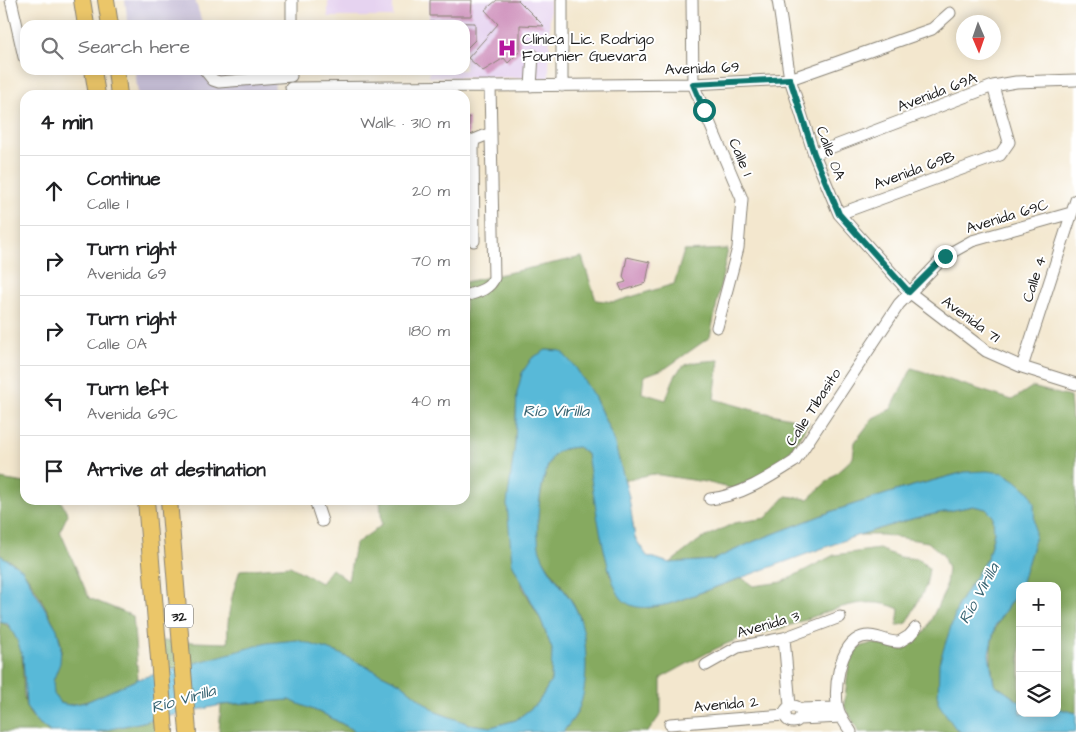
<!DOCTYPE html>
<html lang="en">
<head>
<meta charset="utf-8">
<style>
  body { margin:0; font-family:"Architects Daughter",sans-serif; background:#f6f6f6; color:#202124 }
  .controls { position:absolute; right:15px; bottom:15px; display:grid; overflow:hidden; border-radius:10px; box-shadow:0 2px 12px #0003 }
  .controls button { width:45px; height:45px; display:grid; place-items:center; padding:0; border:0; border-bottom:1px solid #e0e0e0; background:#fff; color:#202124; font:25px sans-serif }
  .compass { position:absolute; left:956px; top:15px; width:45px; height:45px; border-radius:50%; background:#fff; box-shadow:0 2px 12px #0003; rotate:178deg }
  .stop { position:absolute; width:15px; height:15px; margin:-11px; border:4px solid #0f766e; border-radius:50%; background:#fff }
  .stop.end { background:#0f766e; border-color:#fff; box-shadow:0 1px 5px #0008 }
  .list { margin:0; padding:0; list-style:none }
  h2 { display:flex; justify-content:space-between; align-items:center; height:65px; margin:0; padding:0 20px; font-size:21px }
  h2 small { font-size:16px; font-weight:400; color:#757577 }
  .list li { display:grid; grid-template-columns:32px 1fr auto; gap:15px; align-items:center; box-sizing:border-box; height:70px; padding:0 20px; border-top:1px solid #e0e0e0 }
  .list b { display:block; font-size:19px; white-space:nowrap }
  .list p { margin:0; font-size:16px; white-space:nowrap; color:#757577 }
  .list em { font-size:16px; font-style:normal; color:#757577 }
  .icon { flex:none; width:28px; height:28px; fill:none; stroke:currentColor; stroke-width:2; stroke-linecap:round; stroke-linejoin:round }
  .map { position:relative; flex:none; width:1076px; height:732px; overflow:hidden }
  .search { position:absolute; background:#fff; box-shadow:0 2px 12px #0003; left:20px; top:20px; width:450px; height:55px; display:flex; align-items:center; gap:12px; box-sizing:border-box; padding:0 18px; border-radius:15px; color:#757577; font-size:19px }
  .panel { position:absolute; background:#fff; box-shadow:0 2px 12px #0003; left:20px; top:90px; width:450px; height:415px; border-radius:15px }
  .map>svg:first-child { display:block }
</style>
</head>
<body>
<div class="map">
<svg width="1076" height="732" viewBox="0 0 1076 732">
  <rect width="100%" height="100%" fill="#fff"/>
  <filter id="ink" filterUnits="userSpaceOnUse"><feTurbulence type="fractalNoise" baseFrequency=".02" numOctaves="2"/><feDisplacementMap in="SourceGraphic" scale="10" xChannelSelector="R" yChannelSelector="G"/><feConvolveMatrix kernelMatrix="1 2 1 2 8 2 1 2 1" color-interpolation-filters="sRGB"/></filter>
  <filter id="wash" filterUnits="userSpaceOnUse"><feTurbulence type="fractalNoise" baseFrequency=".0096" numOctaves="4" result="noise"/><feDisplacementMap in="SourceGraphic" scale="20" xChannelSelector="R" yChannelSelector="G"/><feGaussianBlur stdDeviation="1.12" result="paint"/><feColorMatrix in="noise" values="0 0 0 0 0 0 0 0 0 0 0 0 0 0 0 0 0 1.4 0 .05"/><feComposite in="paint" operator="in"/></filter>
  <g filter="url(#wash)">
    <rect width="100%" height="100%" fill="#f3e7ce"/>
    <!-- built -->
    <path fill="#e6d3f0" d="M328,0H393V17H328Z
      M429,0H550L549,78L429,77V70H465V25H429Z"/>
    <!-- industrial -->
    <path fill="#c8c0d8" d="M125,0H195L203,25H128Z
      M135,70H274L275,95H138Z"/>
    <!-- forest -->
    <path fill="#86aa60" stroke="#51633e" d="M728,249L710,337L666,368L644,376L642,393L666,400C679,361 681,363 719,360L714,399L753,410L809,422L781,465L734,489L705,482L653,474L624,480L613,438L595,398L517,393L515,444L522,586L541,620L552,649L551,681L538,703L516,720L491,727L469,724L436,712L400,683L336,652L161,673L159,641L228,643C226,618 232,593 240,570L290,566L321,583L332,569L348,581L355,544L382,525L380,500H465V282L582,257L596,300L614,302L674,284L684,251Z
      M912,368L1012,400L1032,387L1070,397L1072,419L1076,421V713L1057,708V586H1020L1035,539L965,472L902,489L833,511L755,541L713,560L670,563L698,541L734,523L766,518L786,496L808,499L853,458L855,442L873,418L891,409Z
      M578,447L587,454L610,576L648,608L669,604L742,578L753,586L782,582L834,555L879,549L899,557L919,559L929,569L926,586L907,623L897,626L899,609C863,591 820,616 785,627C769,632 752,634 736,640C710,650 686,665 661,678V714L648,732H563C568,725 575,718 578,710C585,696 584,631 579,616C572,595 551,575 541,555C532,537 541,470 554,455C560,448 570,448 578,447Z
      M0,479L25,483V500H60L68,514L60,531L89,598L133,616L138,679C123,686 73,713 59,702C42,689 64,662 61,644C59,629 33,582 22,570C17,564 7,559 0,555Z
      M973,506L986,509L993,516L994,533L988,556L958,605L956,729L961,732H859L844,706L849,663L857,648L872,643L904,650L925,632L945,591L948,569L943,555L928,542L883,535H859L915,518Z
      M1020,587V702L994,684C986,634 994,627 1020,587Z
      M0,622C33,633 18,682 26,706C30,718 41,725 50,732H0Z
      M290,700L326,715L357,732H219L221,705Z
      M155,719L156,732H97Z"/>
    <!-- water -->
    <path fill="#59b9d8" stroke="#3a6a7a" d="M546,350L561,351L576,368L595,398L613,438L629,497L635,538L647,556L670,563L713,560L755,541L833,511L902,489L965,472L987,471L1003,473L1015,480L1029,492L1034,503L1035,539L1020,588L995,626L989,654L994,684L1020,702V713H1057V708L1076,713V732H961L956,729L938,703L939,663L958,605L988,556L994,533L993,516L986,509L973,506L915,518L859,535L669,604C654,607 634,612 622,599C605,581 592,483 587,454L578,447C570,448 560,448 554,455C540,471 534,531 540,551C547,573 571,594 579,616C588,638 589,689 578,710C575,718 568,725 563,732H357L326,715L289,700L221,705L97,732H50L35,720L26,706L23,658L17,640L8,624L0,622V555L22,569L57,629L61,646L60,663L53,681L54,694L60,703L69,705L86,702L138,679L267,643L297,640L336,652L400,683L436,712L469,724L491,727L516,720L538,703L551,681L552,649L541,620L512,563L507,504L515,444L517,393L522,373L532,358Z"/>
    <g id="blocks">
      <!-- building -->
      <path fill="#cf91bc" d="M430,0H472L471,16H430Z
        M497,0H518L544,26L520,25V51L508,63L504,58L483,71L468,58L498,24L485,10Z
        M430,22L475,23V40L465,50V25H430Z
        M465,117H469L467,258H465Z
        M627,257L650,262L646,283L622,291L619,284L626,282L623,277Z"/>
    </g>
  </g>
  <g filter="url(#ink)">
    <use href="#blocks" fill-opacity="0" stroke="#888275" stroke-width="1"/>
    <g fill="none" stroke-linecap="round" stroke-linejoin="round">
      <!-- minor casing -->
      <g stroke="#888275" stroke-width="13">
        <path id="minor" d="M11,0L24,57
          M562,0V86
          M692,0L693,84L742,199L738,248L717,327
          M778,0L790,79L814,154L839,214L909,292L986,351L1022,367L1076,384
          M292,25V0
          M205,70L213,80L219,82L291,76
          M531,86L533,55
          M291,88L693,84L790,79L932,29L950,13
          M814,154L993,86L1016,82L1076,80
          M839,214L1000,155L1009,142L993,86
          M474,241L473,147L474,140L491,133
          M465,296C477,292 489,290 494,278L490,86
          M1022,367L1076,200
          M710,499C741,496 770,477 795,461L899,304L945,256L972,241L1071,213
          M315,500L322,521
          M784,638L790,706
          M706,665L738,647L784,638L840,617
          M785 714a8 8 0 1 1 16 0a8 8 0 1 1-16 0Z
          M799,709L838,708
          M799,719L842,717
          M670,724L784,715
          M851,732C847,726 842,719 839,712C832,693 839,644 862,637C876,633 886,643 899,642L909,636L916,628"/>
      </g>
      <!-- highway casing -->
      <g stroke="#888275" stroke-width="18">
        <path id="highway" d="M82,0L86,25
          M106,0L110,25
          M93,70L97,95
          M116,70L119,95
          M146,500L165,732
          M169,500L188,732"/>
      </g>
      <!-- minor -->
      <use href="#minor" stroke="#fff" stroke-width="11"/>
      <!-- highway -->
      <use href="#highway" stroke="#ebc669" stroke-width="16"/>
    </g>
  </g>
  <g fill="none" stroke-linecap="round" stroke-linejoin="round" filter="url(#ink)">
    <!-- route -->
    <path stroke="#0f766e" stroke-width="6" d="M704,110L693,84L790,79L814,154L839,214L909,292L945,256"/>
  </g>
  <!-- icons -->
  <defs>
    <g id="hospital-bare" transform="scale(1.5)"><path d="M-5-5h3v3.5h4V-5h3V5h-3V1.5h-4V5h-3Z" fill="#b5179e" stroke="#fff" stroke-width="2.5" paint-order="stroke"/></g>
  </defs>
  <g fill-rule="evenodd">
    <use href="#hospital-bare" x="507" y="48"/>
  </g>
  <g text-anchor="middle" stroke-width="4" stroke-linejoin="round" paint-order="stroke">
    <!-- shield labels -->
    <rect fill="#fff" stroke="#606060" stroke-width="1" x="165" y="604.5" width="28" height="23" rx="4"/>
    <g font-size="14" font-weight="bold" fill="#1c1c1c">
      <text x="179" y="621">32</text>
    </g>
    <!-- poi labels -->
    <g font-size="15" fill="#1c1c1c" stroke="#fff" text-anchor="start">
      <text x="522" y="44">Clínica Lic. Rodrigo<tspan x="522" dy="17">Fournier Guevara</tspan></text>
    </g>
    <!-- street labels -->
    <g font-size="15" fill="#1c1c1c" stroke="#fff">
      <text transform="translate(702 68) rotate(-2)" y="5">Avenida 69</text>
      <text transform="translate(937 92) rotate(-21)" y="5">Avenida 69A</text>
      <text transform="translate(831 153) rotate(69)" y="5">Calle 0A</text>
      <text transform="translate(741 157) rotate(67)" y="5">Calle 1</text>
      <text transform="translate(914 170) rotate(-20)" y="5">Avenida 69B</text>
      <text transform="translate(1007 216) rotate(-17)" y="5">Avenida 69C</text>
      <text transform="translate(1034 279) rotate(-72)" y="5">Calle 4</text>
      <text transform="translate(971 319) rotate(36)" y="5">Avenida 71</text>
      <text transform="translate(813 407) rotate(-57)" y="5">Calle Tibasito</text>
      <text transform="translate(768 624) rotate(-16)" y="5">Avenida 3</text>
      <text transform="translate(726 704) rotate(-5)" y="5">Avenida 2</text>
    </g>
    <!-- water labels -->
    <g font-size="16" font-style="italic" fill="#376371" stroke="#fff">
      <text x="556" y="416">Río Virilla</text>
      <text transform="translate(978 593) rotate(-61)" y="6">Río Virilla</text>
      <text transform="translate(183 698) rotate(-16)" y="6">Río Virilla</text>
    </g>
  </g>
</svg>
<div class="controls">
<button>+</button>
<button>−</button>
<button><svg class="icon" aria-label="layers" viewBox="0 0 24 24"><path d="M12 4l9 5-9 5-9-5zM3 14l9 5 9-5"/></svg></button>
</div>
<svg class="compass" viewBox="-18 -18 36 36"><path d="M0-13l5 13h-10z" fill="#e53935"/><path d="M0 13l5-13h-10z" fill="#757577"/></svg>
<div class="stop" style="left:704px;top:110px"></div>
<div class="stop end" style="left:945px;top:256px"></div>
<div class="search"><svg class="icon" aria-label="search" viewBox="0 0 24 24"><circle cx="10" cy="10" r="6"/><path d="M15 15l6 6"/></svg>Search here</div>
<section class="panel">
<h2>4 min<small>Walk · 310 m</small></h2>
<ul class="list">
<li><svg class="icon" aria-label="ahead" viewBox="0 0 24 24"><path d="M12 20V5M6 11l6-6 6 6"/></svg><div><b>Continue</b><p>Calle 1</p></div><em>20 m</em></li>
<li><svg class="icon" aria-label="right" viewBox="0 0 24 24"><path d="M7 20v-9h11M14 6l5 5-5 5"/></svg><div><b>Turn right</b><p>Avenida 69</p></div><em>70 m</em></li>
<li><svg class="icon" aria-label="right" viewBox="0 0 24 24"><path d="M7 20v-9h11M14 6l5 5-5 5"/></svg><div><b>Turn right</b><p>Calle 0A</p></div><em>180 m</em></li>
<li><svg class="icon" aria-label="left" viewBox="0 0 24 24"><path d="M17 20v-9H6M10 6l-5 5 5 5"/></svg><div><b>Turn left</b><p>Avenida 69C</p></div><em>40 m</em></li>
<li><svg class="icon" aria-label="arrive" viewBox="0 0 24 24"><path d="M6 21V4h12l-3 4 3 4H6"/></svg><div><b>Arrive at destination</b></div></li>
</ul>
</section>
</div>
</body>
</html>
